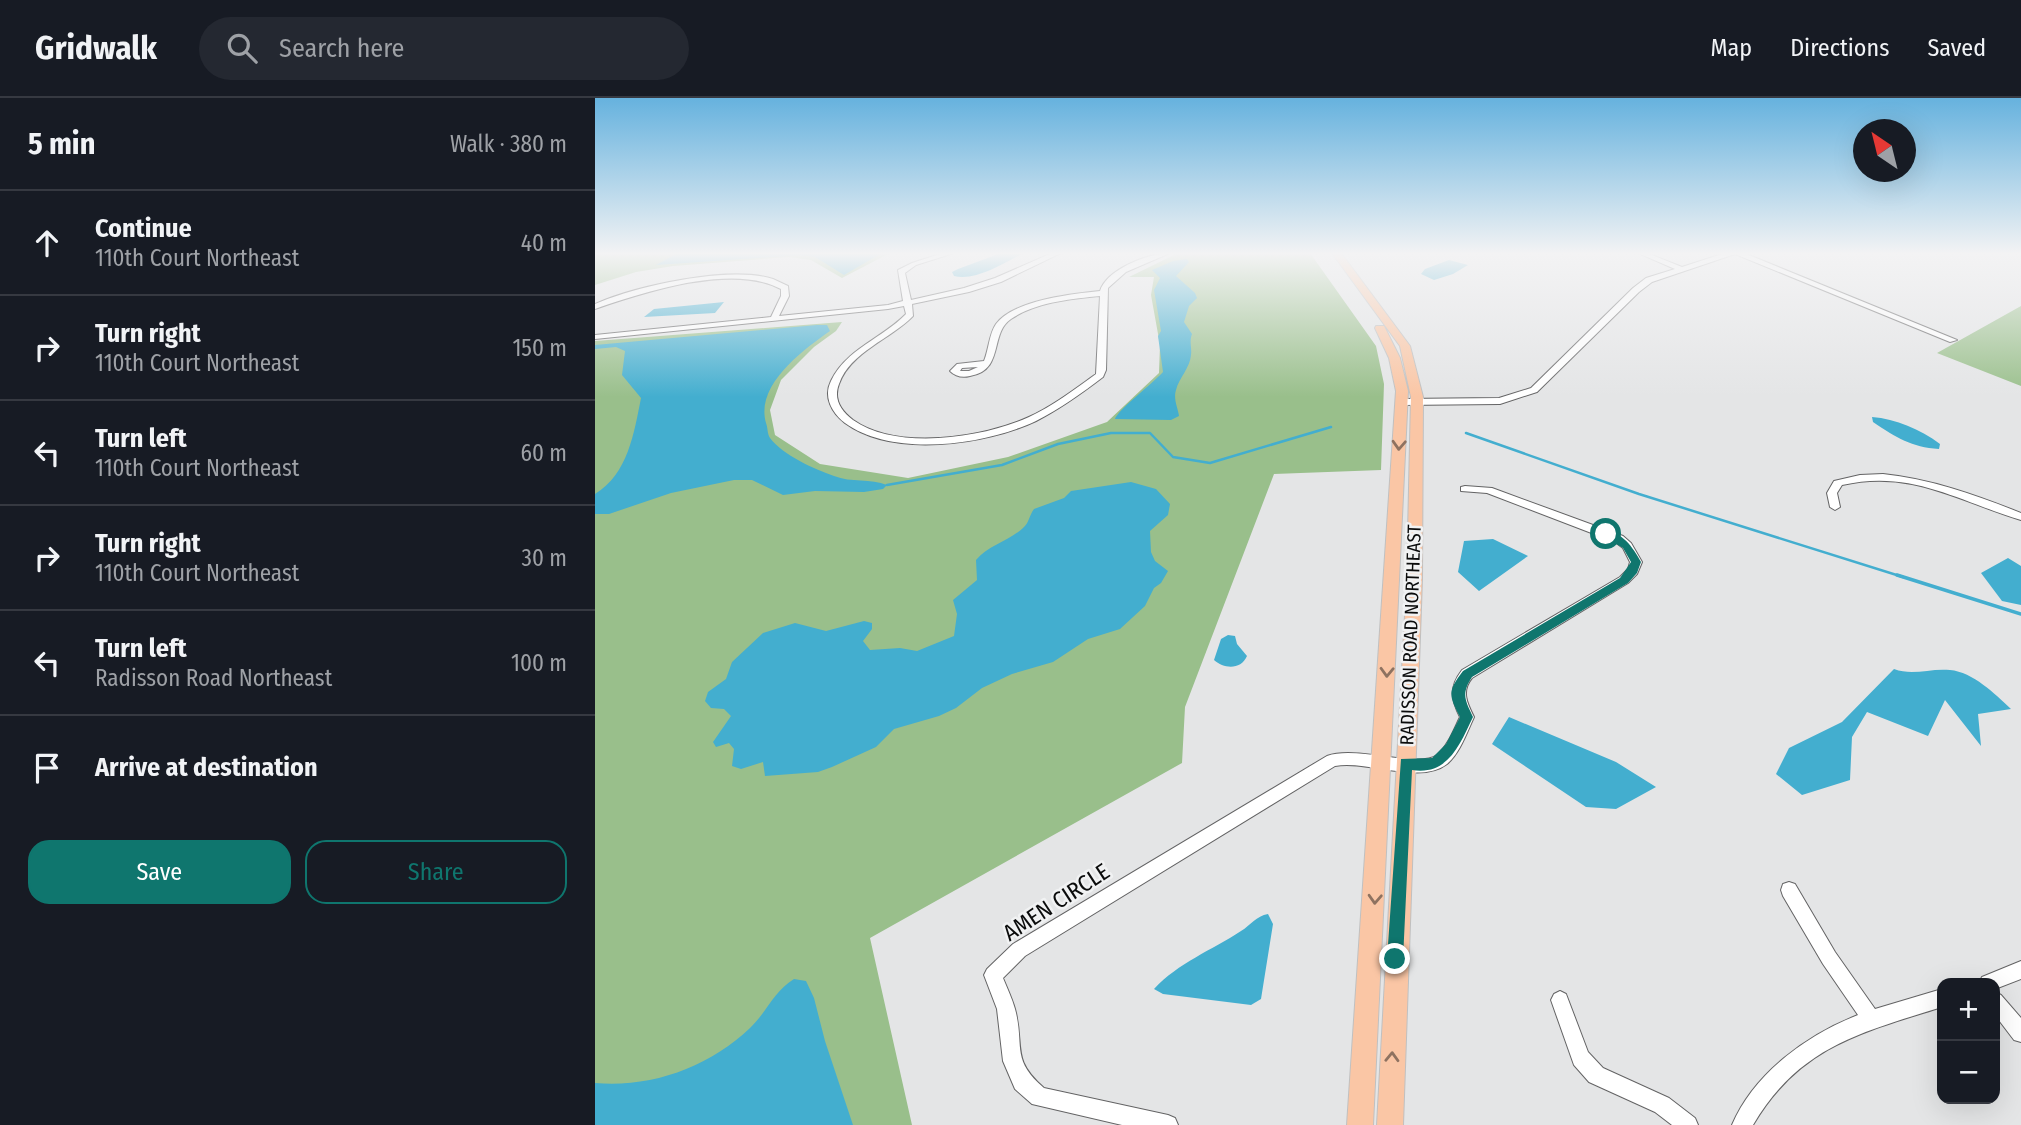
<!DOCTYPE html>
<html lang="en">
<head>
<meta charset="utf-8">
<style>
  body { margin:0; font-family:"Fira Sans Condensed",sans-serif; background:#242831; color:#f1f3f6 }
  .controls { position:absolute; right:21px; bottom:21px; display:grid; overflow:hidden; border-radius:14px; box-shadow:0 7px 28px #0002 }
  .controls button { width:63px; height:63px; display:grid; place-items:center; padding:0; border:0; border-bottom:2px solid #363941; background:#171b24; color:#f1f3f6; font:35px sans-serif }
  .compass { position:absolute; left:1258px; top:21px; width:63px; height:63px; border-radius:50%; background:#171b24; box-shadow:0 7px 28px #0002; rotate:325deg }
  .stop { position:absolute; width:21px; height:21px; margin:-16px; border:5px solid #0f766e; border-radius:50%; background:#fff }
  .stop.end { background:#0f766e; border-color:#fff; box-shadow:0 2px 7px #0008 }
  .list { margin:0; padding:0; list-style:none }
  h2 { display:flex; justify-content:space-between; align-items:center; height:91px; margin:0; padding:0 28px; font-size:30px }
  h2 small { font-size:23px; font-weight:400; color:#9ea1a6 }
  .list li { display:grid; grid-template-columns:46px 1fr auto; gap:21px; align-items:center; box-sizing:border-box; height:105px; padding:0 28px; border-top:2px solid #363941 }
  .list b { display:block; font-size:26px; white-space:nowrap }
  .list p { margin:0; font-size:23px; white-space:nowrap; color:#9ea1a6 }
  .list em { font-size:23px; font-style:normal; color:#9ea1a6 }
  .actions { display:flex; gap:14px; padding:21px 28px }
  .actions a { flex:1; padding:16px 0; border:2px solid #0f766e; border-radius:21px; text-align:center; font-size:24px; color:#0f766e }
  .actions .main { background:#0f766e; color:#fff }
  .icon { flex:none; width:38px; height:38px; fill:none; stroke:currentColor; stroke-width:2; stroke-linecap:round; stroke-linejoin:round }
  .map { position:relative; flex:none; width:1426px; height:1027px; overflow:hidden }
  header { display:flex; align-items:center; gap:42px; box-sizing:border-box; height:98px; padding:0 35px; background:#171b24; border-bottom:2px solid #363941 }
  header strong { font-size:33px }
  nav { display:flex; gap:38px; margin-inline-start:auto; font-size:24px }
  .search { width:490px; height:63px; background:#242831; display:flex; align-items:center; gap:18px; box-sizing:border-box; padding:0 24px; border-radius:38px; color:#9ea1a6; font-size:26px }
  main { display:flex }
  aside { flex:1; background:#171b24 }
  .map>svg:first-child { display:block }
</style>
</head>
<body>
<header>
<strong>Gridwalk</strong>
<div class="search"><svg class="icon" aria-label="search" viewBox="0 0 24 24"><circle cx="10" cy="10" r="6"/><path d="M15 15l6 6"/></svg>Search here</div>
<nav><a>Map</a><a>Directions</a><a>Saved</a></nav>
</header>
<main>
<aside>
<h2>5 min<small>Walk · 380 m</small></h2>
<ul class="list">
<li><svg class="icon" aria-label="ahead" viewBox="0 0 24 24"><path d="M12 20V5M6 11l6-6 6 6"/></svg><div><b>Continue</b><p>110th Court Northeast</p></div><em>40 m</em></li>
<li><svg class="icon" aria-label="right" viewBox="0 0 24 24"><path d="M7 20v-9h11M14 6l5 5-5 5"/></svg><div><b>Turn right</b><p>110th Court Northeast</p></div><em>150 m</em></li>
<li><svg class="icon" aria-label="left" viewBox="0 0 24 24"><path d="M17 20v-9H6M10 6l-5 5 5 5"/></svg><div><b>Turn left</b><p>110th Court Northeast</p></div><em>60 m</em></li>
<li><svg class="icon" aria-label="right" viewBox="0 0 24 24"><path d="M7 20v-9h11M14 6l5 5-5 5"/></svg><div><b>Turn right</b><p>110th Court Northeast</p></div><em>30 m</em></li>
<li><svg class="icon" aria-label="left" viewBox="0 0 24 24"><path d="M17 20v-9H6M10 6l-5 5 5 5"/></svg><div><b>Turn left</b><p>Radisson Road Northeast</p></div><em>100 m</em></li>
<li><svg class="icon" aria-label="arrive" viewBox="0 0 24 24"><path d="M6 21V4h12l-3 4 3 4H6"/></svg><div><b>Arrive at destination</b></div></li>
</ul>
<div class="actions"><a class="main">Save</a><a>Share</a></div>
</aside>
<div class="map">
<svg width="1426" height="1027" viewBox="0 0 1426 1027">
  <rect width="100%" height="100%" fill="#e4e5e6"/>
  <!-- green -->
  <path fill="#99bf8b" d="M0,155H295L247,180L216,162L194,159L78,168L41,174L0,187Z
    M583,155H715L781,248L789,286L786,372L679,376L590,609L587,665L275,840L317,1027H0V243L247,224L241,233L219,249L186,282L175,312L180,337L225,366L313,380L413,359L512,324L564,275L565,247L556,197L559,179H534Z
    M1426,208V288L1342,255Z"/>
  <!-- water -->
  <path fill="#43aecf" d="M83,155H287L249,177L220,159L206,157L61,167Z
    M406,155H429C411,164 380,184 359,178L357,174L363,171Z
    M592,161L594,164L581,178L600,195L602,200L594,208L589,224L597,236C594,244 597,249 596,257C595,270 584,280 581,292C578,301 583,310 584,318L576,322L520,321C523,312 557,286 568,274L563,238L566,233L559,192L565,180L557,172L578,163Z
    M854,162L873,167L858,176L839,182L826,176L830,171Z
    M129,204L120,215L49,219L59,211Z
    M222,227H232L235,233C208,252 160,287 171,325C173,330 172,335 175,340C188,357 219,371 239,378C256,385 276,380 292,387L288,391L269,394L220,393L188,397L157,382H139L76,395L14,416H0V396C33,376 39,335 46,300L27,277L30,253L21,249L0,251V247Z
    M1277,319C1301,321 1325,331 1345,346L1344,351C1316,349 1302,340 1278,324Z
    M536,384L561,391L575,406L573,417L555,433L556,454L560,463L573,473L566,485L559,490L550,508L525,531L493,541L458,564L417,576L387,590L361,610L344,618L299,631L281,649L237,669L223,674L170,678L168,664L146,671L137,668L139,651L134,645L121,649L118,644L136,618L129,611L116,610L110,603L113,594L131,581L137,564L168,535L200,525L231,533L269,523L277,525V531L268,543L275,552L305,550L322,553L359,538L362,516L358,502L382,482L381,462C394,447 414,443 428,430C434,425 434,418 439,411L469,400L476,393Z
    M898,441L933,458L884,493L863,474L869,443Z
    M1413,460L1426,468V507L1407,503L1386,475Z
    M633,537L640,538L642,546L652,558C646,572 629,571 619,562L626,541Z
    M1299,571C1318,578 1335,570 1355,572C1378,574 1400,596 1416,611L1383,616L1386,648L1350,602L1333,638L1272,614L1257,639L1255,682L1207,697L1181,676L1194,650L1247,624Z
    M914,619L1021,664L1061,689L1021,711L991,709L897,646Z
    M673,816L678,826L666,901L656,907L568,896L559,891C583,865 617,852 646,833C656,827 661,818 673,816Z
    M199,881L211,883L219,900L230,943L258,1027H0V985C57,990 114,969 155,930C172,914 178,894 199,881Z"/>
  <g fill="none" stroke-linecap="round" stroke-linejoin="round">
    <!-- stream-far1 -->
    <path stroke="#43aecf" stroke-width="2.5" d="M871,335L1044,396L1308,479
      M292,387L407,367L463,346L516,335H555L578,359L615,365L736,329"/>
    <!-- stream -->
    <path stroke="#43aecf" stroke-width="3.5" d="M1302,477L1426,516"/>
    <!-- minor casing -->
    <g stroke="#636364" stroke-width="2">
      <path id="minor" d="M348,155H359L321,167L310,175L316,202L369,190L400,180L457,155H466L406,184L374,194L317,206L318,218C296,241 255,254 244,286C238,301 246,313 258,322C302,353 388,340 434,319C458,308 480,291 501,276L505,198C476,201 441,204 416,221C394,236 410,272 375,278C367,280 360,278 355,273L362,266L389,263C394,251 394,236 401,226C419,202 477,196 505,193C512,171 554,155 575,155L531,174L513,190L511,272L508,279C487,295 465,311 441,323C390,347 298,360 250,325C237,315 228,299 236,283C251,251 288,240 311,216L309,208L293,211L0,241V237L176,219L186,198V191C137,165 50,194 0,211V206C41,188 135,167 178,181C183,183 188,186 193,188L194,198L184,218L293,207L308,203L303,172L317,165ZM383,269L374,273H365L367,270Z
        M1043,155H1052L1087,169L1130,155H1149L1362,242L1355,244L1140,156L1057,184L1044,194L942,294L905,306L806,307L801,304L806,301L904,300L936,290L1038,190L1051,180L1080,171Z
        M1288,376C1336,381 1381,397 1426,415V422C1363,403 1316,371 1247,387L1242,395L1245,409L1240,412L1235,409L1232,395L1239,383L1265,377Z
        M870,388L897,390L1028,438L1036,445L1047,464L1042,476L1033,485L877,580C866,593 872,605 879,619C872,634 865,655 852,666C825,687 773,662 740,668L430,858L408,880C412,890 417,900 420,911C430,948 415,961 449,990L573,1017L580,1020L583,1027H527L437,1006L420,991L408,963L402,911L389,877L392,871L418,846L732,658C762,647 823,671 842,657C853,648 859,631 865,619C856,601 854,589 867,572L1025,479L1033,471L1035,464L1028,450L1020,444L892,395L866,393V389Z
        M1194,784L1200,786L1240,854L1280,911L1347,891V909C1268,934 1204,948 1158,1027H1137C1159,975 1212,937 1263,917L1228,866L1188,798L1186,792L1188,786Z
        M1426,863V881L1400,891V885H1384L1387,879Z
        M965,893L971,896L993,954L1008,970L1074,1000L1100,1020L1103,1027H1077L1060,1014L994,984L979,967L956,902L959,896Z
        M1400,894L1406,897L1426,920V944L1419,942L1400,917Z"/>
    </g>
    <!-- major casing -->
    <g stroke="#c0c0c0" stroke-width="2">
      <path id="major" d="M737,155H746L815,248L828,299L827,481L808,1027H782L812,481L816,299L805,248Z
        M781,228H789L805,260L813,293L778,1027H752L801,293L794,260L780,230Z"/>
    </g>
    <!-- minor -->
    <use href="#minor" fill="#fff" fill-rule="evenodd"/>
    <!-- major -->
    <use href="#major" fill="#fac6a5" fill-rule="evenodd"/>
  </g>
  <!-- one-way arrows -->
  <defs><path id="oneway-chevron" d="M-2-3.5L2.5 0L-2 3.5" fill="none" stroke-width="1.6" stroke-linecap="round" stroke-linejoin="round" transform="scale(1.75)"/></defs>
  <g stroke="#8e7260">
    <use href="#oneway-chevron" transform="translate(804 347) rotate(93)"/>
    <use href="#oneway-chevron" transform="translate(792 574) rotate(92)"/>
    <use href="#oneway-chevron" transform="translate(780 801) rotate(93)"/>
    <use href="#oneway-chevron" transform="translate(797 959) rotate(-88)"/>
  </g>
  <!-- sky -->
  <linearGradient id="sky" x2="0" y2="1"><stop stop-color="#66b2de"/><stop offset="0.52" stop-color="#f3f3f4"/><stop offset="1" stop-color="#f3f3f4" stop-opacity="0"/></linearGradient>
  <rect width="1426" height="299" fill="url(#sky)"/>
  <!-- route -->
  <path fill="#0f766e" d="M1008,433C1026,432 1038,449 1046,464L1042,475L1033,485L877,579C866,596 870,602 878,619C865,646 853,678 817,672L808,861L806,867L800,869L794,867L792,861L806,661L837,660L851,646L865,619C853,596 853,593 868,573L1025,480L1036,464L1028,450L1008,438Z"/>
  <g text-anchor="middle" stroke-width="5" stroke-linejoin="round" paint-order="stroke">
    <!-- street labels -->
    <g font-size="19" fill="#0b0c0c" stroke="#f1f2f3">
      <text transform="translate(815 537) rotate(-88)" y="7">RADISSON ROAD NORTHEAST</text>
    </g>
    <!-- near-street labels -->
    <g font-size="23" fill="#0b0c0c" stroke="#f1f2f3">
      <text transform="translate(461 804) rotate(-33)" y="8">AMEN CIRCLE</text>
    </g>
  </g>
</svg>
<div class="controls">
<button>+</button>
<button>−</button>
</div>
<svg class="compass" viewBox="-18 -18 36 36"><path d="M0-13l5 13h-10z" fill="#e53935"/><path d="M0 13l5-13h-10z" fill="#9ea1a6"/></svg>
<div class="stop" style="left:1011px;top:436px"></div>
<div class="stop end" style="left:800px;top:861px"></div>
</div>
</main>
</body>
</html>
